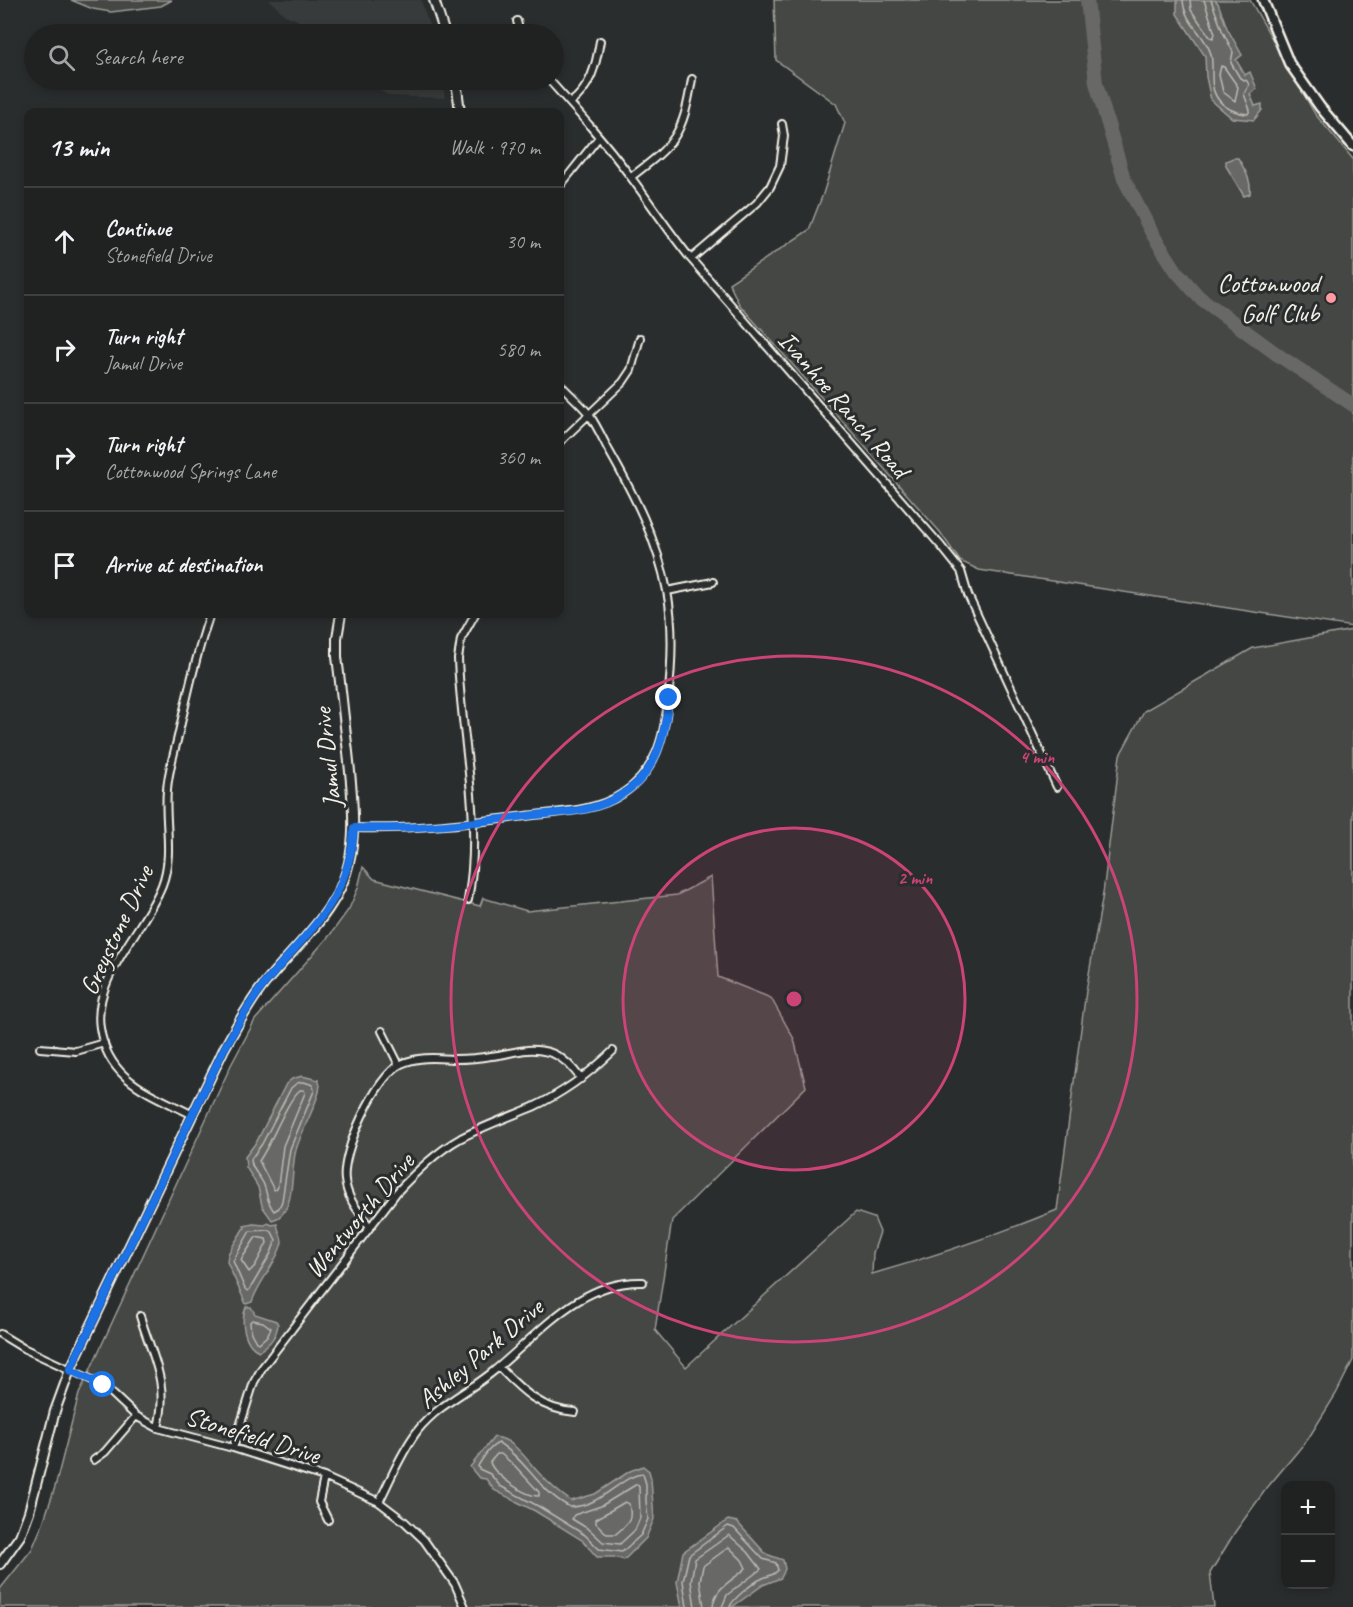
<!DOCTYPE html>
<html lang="en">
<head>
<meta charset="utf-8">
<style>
  body { margin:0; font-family:Caveat,sans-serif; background:#2d2f2f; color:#f1f3f6 }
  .controls { position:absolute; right:18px; bottom:18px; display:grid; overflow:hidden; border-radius:12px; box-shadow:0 3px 9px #0003 }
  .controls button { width:54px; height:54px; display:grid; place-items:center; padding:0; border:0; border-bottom:2px solid #3d3f40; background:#202222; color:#f1f3f6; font:30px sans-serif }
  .stop { position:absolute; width:18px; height:18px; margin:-14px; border:4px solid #1a73e8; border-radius:50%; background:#fff }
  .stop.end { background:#1a73e8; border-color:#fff; box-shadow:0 2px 6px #0008 }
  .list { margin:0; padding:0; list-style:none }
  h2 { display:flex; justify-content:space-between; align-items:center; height:78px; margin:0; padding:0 24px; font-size:26px }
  h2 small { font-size:20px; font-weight:400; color:#a2a4a5 }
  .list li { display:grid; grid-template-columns:39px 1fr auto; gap:18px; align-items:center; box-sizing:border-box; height:108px; padding:0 24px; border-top:2px solid #3d3f40 }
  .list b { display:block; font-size:22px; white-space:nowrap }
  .list p { margin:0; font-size:20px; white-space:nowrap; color:#a2a4a5 }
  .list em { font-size:20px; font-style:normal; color:#a2a4a5 }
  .icon { flex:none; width:33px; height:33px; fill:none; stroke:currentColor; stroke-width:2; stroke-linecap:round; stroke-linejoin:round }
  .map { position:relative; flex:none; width:1353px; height:1607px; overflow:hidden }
  .search { position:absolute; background:#202222; box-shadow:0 3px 9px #0003; left:24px; top:24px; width:540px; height:66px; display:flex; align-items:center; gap:15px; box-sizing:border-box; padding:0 21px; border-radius:33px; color:#a2a4a5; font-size:22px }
  .panel { position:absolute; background:#202222; box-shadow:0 3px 9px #0003; left:24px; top:108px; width:540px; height:510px; border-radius:12px }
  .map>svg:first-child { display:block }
</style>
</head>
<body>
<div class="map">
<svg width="1353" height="1607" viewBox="0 0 1353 1607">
  <rect width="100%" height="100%" fill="#2a2d2e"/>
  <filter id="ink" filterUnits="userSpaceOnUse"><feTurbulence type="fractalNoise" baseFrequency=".0167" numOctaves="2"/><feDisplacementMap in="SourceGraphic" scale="12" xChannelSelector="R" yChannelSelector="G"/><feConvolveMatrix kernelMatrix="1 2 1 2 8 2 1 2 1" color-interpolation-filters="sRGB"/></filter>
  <g filter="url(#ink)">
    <!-- built -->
    <path fill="#373a3a" d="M269,0H421L432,34H319L295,19L285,15Z
      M365,80H442L445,98L390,96L373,87Z"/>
    <!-- green -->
    <path fill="#444645" stroke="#9c9c96" stroke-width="1.5" d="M71,0H172L161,6L111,12L93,9Z
      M774,0H1250L1315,114L1353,159V627L979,570L960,561L940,532L739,304L729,283L809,230L823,194L845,123L836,104L776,60Z
      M1353,630V1360L1336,1394L1308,1439L1266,1489L1235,1532L1210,1573L1214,1607H0V1589L32,1549L43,1523L55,1487L79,1394L231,1065L255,1020L330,935L349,909L358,888L363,867L374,879L480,906L483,898L527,911L677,895L711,877L718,977L771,998L794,1039L806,1087L672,1220L655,1330L686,1367L856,1212L874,1218L880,1232L873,1253L872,1274C935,1256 996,1235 1057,1210L1086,991L1103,894L1120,755L1144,711L1253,648Z"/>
    <!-- water -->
    <path fill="#676866" stroke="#9f9f9a" stroke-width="1.5" d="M1177,0H1215L1218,3L1227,28L1242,55L1236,60L1245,75L1250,72L1257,89L1250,94L1255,106L1262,104V110L1254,120L1232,118L1211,100L1206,77L1205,56L1177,14Z
      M1233,158H1238C1244,168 1252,181 1250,194L1244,196L1226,166V161Z
      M302,1076L318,1080L320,1085L319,1092C313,1112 302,1130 296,1150C290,1169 297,1215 272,1220L262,1206L258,1187L246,1167L245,1157L257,1141L286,1084L292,1079Z
      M268,1223L272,1225L277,1224C278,1231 282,1236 282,1242C279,1260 258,1282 252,1302L246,1304L227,1262L228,1254L243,1229L245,1228L244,1226L253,1224L265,1225Z
      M246,1307H251L255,1314L276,1321L278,1324C277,1336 269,1345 259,1351C244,1345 240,1321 246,1307Z
      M494,1437C513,1438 526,1459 538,1472C548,1483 559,1493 571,1501L595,1494L630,1471L643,1466L649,1471L651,1479L654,1519L646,1538L624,1560L614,1557H597L582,1540L535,1511L494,1490L486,1479L479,1478L470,1467Z
      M728,1520L737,1522L766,1554L783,1560L785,1569L781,1578L763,1585L732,1607H682L677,1582L683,1552Z"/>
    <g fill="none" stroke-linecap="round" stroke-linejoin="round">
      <!-- shore -->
      <path stroke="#bcbab4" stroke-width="1.5" d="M1183,0C1184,23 1205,33 1211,54C1214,67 1209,84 1216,96C1223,108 1236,113 1248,114L1250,110L1244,94L1249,85L1247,81L1240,78L1231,63L1233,52L1222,30L1211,0
        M1190,0L1191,10L1210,37L1213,38L1215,34L1204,0
        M1221,66L1224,67L1238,87L1235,101L1223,92L1219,75Z
        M304,1082L313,1085L314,1091L290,1149L282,1201L279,1208L274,1211C266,1201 268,1196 264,1185C260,1175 251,1170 251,1159L262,1144L291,1088L297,1083Z
        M300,1090H304L305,1093L283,1146L278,1186L277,1189L274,1190L259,1161C272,1143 286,1101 300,1090Z
        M250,1231L269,1230L272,1232L276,1240L271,1253L250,1289L248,1291L245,1289L233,1261Z
        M256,1237L266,1239L267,1243L255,1266L249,1272L241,1260Z
        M252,1320L263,1322L271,1328L267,1336L259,1343L256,1342L251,1333L250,1322Z
        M499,1443C526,1460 541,1493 570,1507C602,1507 621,1475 643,1474L646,1484V1501L648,1519L641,1535L622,1552L599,1549L585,1535L538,1506L500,1486L490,1474L479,1469L478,1466C483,1458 490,1446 499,1443Z
        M497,1454H501L515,1466L539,1492V1496C526,1497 493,1474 490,1462Z
        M637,1484L639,1487L640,1518L635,1530L620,1544L603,1542L590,1530L572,1519L574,1515L601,1506Z
        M625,1502L629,1504C633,1521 628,1523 616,1534H607L596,1523V1519Z
        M687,1607L683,1581L689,1555L728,1526L734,1528L763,1559L776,1563L778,1570C774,1576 768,1575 761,1579C754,1582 731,1600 730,1607
        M695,1607L691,1581L695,1559L729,1535L748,1552L761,1569L727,1595L722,1607
        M704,1607L700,1581L703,1566L729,1547L742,1560L746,1568C734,1580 714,1587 713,1607"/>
      <!-- river -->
      <path stroke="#676866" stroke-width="14" d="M1087,0L1096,83L1124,179L1153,235L1177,272L1199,297L1278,355L1353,405"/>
      <!-- minor casing -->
      <g stroke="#f4f1e8" stroke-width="10">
        <path id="minor" d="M517,21L520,34
          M549,80C577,111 605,142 630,176C651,204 669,232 691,259L941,546L961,571L968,595L1057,787
          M570,103C591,88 596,65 600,41
          M631,177C675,144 683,135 692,79
          M560,186L599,137
          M691,259L757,203L770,187L780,166L784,136L782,124
          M560,442L623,382L631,370L640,338
          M667,591L713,582
          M354,828C412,830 469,823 526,816C558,812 595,812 622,794C656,772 664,738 668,700C672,665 674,626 667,591C658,541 633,493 608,449C602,437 596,424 588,413C580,403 569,394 560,384
          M468,900C483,821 461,739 458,659L461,639L475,614
          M382,1031L399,1065
          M40,1048L76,1051L104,1043
          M191,1114C150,1093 108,1081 100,1028C92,977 145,930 162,885C174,854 164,822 167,790C168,771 175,751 179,732C188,692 197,652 210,614
          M370,1227C359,1212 347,1199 345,1180C341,1152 376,1076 401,1064C419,1056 436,1058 455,1059C467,1059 480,1058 491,1056C503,1055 515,1051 527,1050C535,1049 547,1051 554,1054C565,1059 574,1069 581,1079
          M140,1316C153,1359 169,1381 158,1428
          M0,1334L23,1348L103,1385L136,1416L158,1428L233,1448L324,1477L379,1502L404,1521L424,1540L455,1584L465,1607
          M499,1367C521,1390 541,1410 575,1412
          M233,1448L254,1382L262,1368L397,1192C416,1172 436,1152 461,1138C484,1126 509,1117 533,1107C563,1093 589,1074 613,1051
          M94,1460L105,1452L136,1416
          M324,1477L319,1502L328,1520
          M379,1502C391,1478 402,1451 418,1430C438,1405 466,1393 490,1374C537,1337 578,1280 643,1282"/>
      </g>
      <!-- tertiary casing -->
      <g stroke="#f4f1e8" stroke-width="12">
        <path id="tertiary" d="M434,0L445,34
          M456,80L460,112
          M0,1564L20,1536L29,1512L55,1411L70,1370L224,1049C236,1027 249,1003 265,983C287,956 314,932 332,903C362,857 353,803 348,752C344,720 341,688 337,657V638L341,614"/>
      </g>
      <!-- secondary casing -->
      <g stroke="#f4f1e8" stroke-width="13">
        <path id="secondary" d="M1263,0L1289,63L1320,107L1353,146"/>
      </g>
      <!-- minor -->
      <use href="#minor" stroke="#2a2d2e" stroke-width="6"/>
      <!-- tertiary -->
      <use href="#tertiary" stroke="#2a2d2e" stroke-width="8"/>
      <!-- secondary -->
      <use href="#secondary" stroke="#2a2d2e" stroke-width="8"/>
    </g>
  </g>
  <g fill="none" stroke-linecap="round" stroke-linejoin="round" filter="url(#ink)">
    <!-- route -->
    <path stroke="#1a73e8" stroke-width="8" d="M103,1385L70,1370L224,1049C237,1026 249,1003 265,983C308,930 349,902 354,828C412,830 469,823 527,816C552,813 580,813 603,804C616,799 628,791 638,782C661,758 665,729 669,698"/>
  </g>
  <!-- distance rings -->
  <circle cx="794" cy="999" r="171" fill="#cc4377" fill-opacity=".12"/>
  <g fill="none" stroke="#cc4377" stroke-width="3">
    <circle cx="794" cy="999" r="171"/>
    <circle cx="794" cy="999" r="343"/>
  </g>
  <!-- markers -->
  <circle fill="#ff9aa2" stroke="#2a2d2e" stroke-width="2" cx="1331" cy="298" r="6"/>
  <g text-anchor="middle" stroke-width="6" stroke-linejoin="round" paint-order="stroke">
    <!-- poi labels -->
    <g font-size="26" fill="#f4f1e8" stroke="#2a2d2e" text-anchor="end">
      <text x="1319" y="292">Cottonwood<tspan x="1319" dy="30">Golf Club</tspan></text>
    </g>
    <!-- street labels -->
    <g font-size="26" fill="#f4f1e8" stroke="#2a2d2e">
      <text transform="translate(844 404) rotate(49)" y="9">Ivanhoe Ranch Road</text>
      <text transform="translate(327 758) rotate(-96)" y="9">Jamul Drive</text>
      <text transform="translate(116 930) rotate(-65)" y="9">Greystone Drive</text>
      <text transform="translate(359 1215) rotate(-50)" y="9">Wentworth Drive</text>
      <text transform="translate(480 1353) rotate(-40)" y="9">Ashley Park Drive</text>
      <text transform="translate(253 1435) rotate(17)" y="9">Stonefield Drive</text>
    </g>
  </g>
  <circle cx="794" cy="999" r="9" fill="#cc4377" stroke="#2a2d2e" stroke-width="3"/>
  <g font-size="18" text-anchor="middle" font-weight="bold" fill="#cc4377" stroke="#2a2d2e" stroke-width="6" stroke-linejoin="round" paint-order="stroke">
    <text x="1037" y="763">4 min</text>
    <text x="915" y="884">2 min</text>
  </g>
</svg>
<div class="controls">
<button>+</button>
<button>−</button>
</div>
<div class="stop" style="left:103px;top:1385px"></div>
<div class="stop end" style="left:669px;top:698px"></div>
<div class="search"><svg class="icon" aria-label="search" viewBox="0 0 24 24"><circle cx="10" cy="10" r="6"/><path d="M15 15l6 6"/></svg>Search here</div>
<section class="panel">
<h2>13 min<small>Walk · 970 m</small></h2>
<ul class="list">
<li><svg class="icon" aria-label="ahead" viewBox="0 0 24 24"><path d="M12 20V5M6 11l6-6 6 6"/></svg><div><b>Continue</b><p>Stonefield Drive</p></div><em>30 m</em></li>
<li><svg class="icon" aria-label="right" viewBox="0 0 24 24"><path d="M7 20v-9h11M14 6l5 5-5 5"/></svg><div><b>Turn right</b><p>Jamul Drive</p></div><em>580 m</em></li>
<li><svg class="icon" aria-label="right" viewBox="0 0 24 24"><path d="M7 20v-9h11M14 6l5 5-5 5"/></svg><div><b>Turn right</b><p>Cottonwood Springs Lane</p></div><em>360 m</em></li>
<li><svg class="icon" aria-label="arrive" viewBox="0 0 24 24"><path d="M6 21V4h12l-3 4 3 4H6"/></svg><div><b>Arrive at destination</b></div></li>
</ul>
</section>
</div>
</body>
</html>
